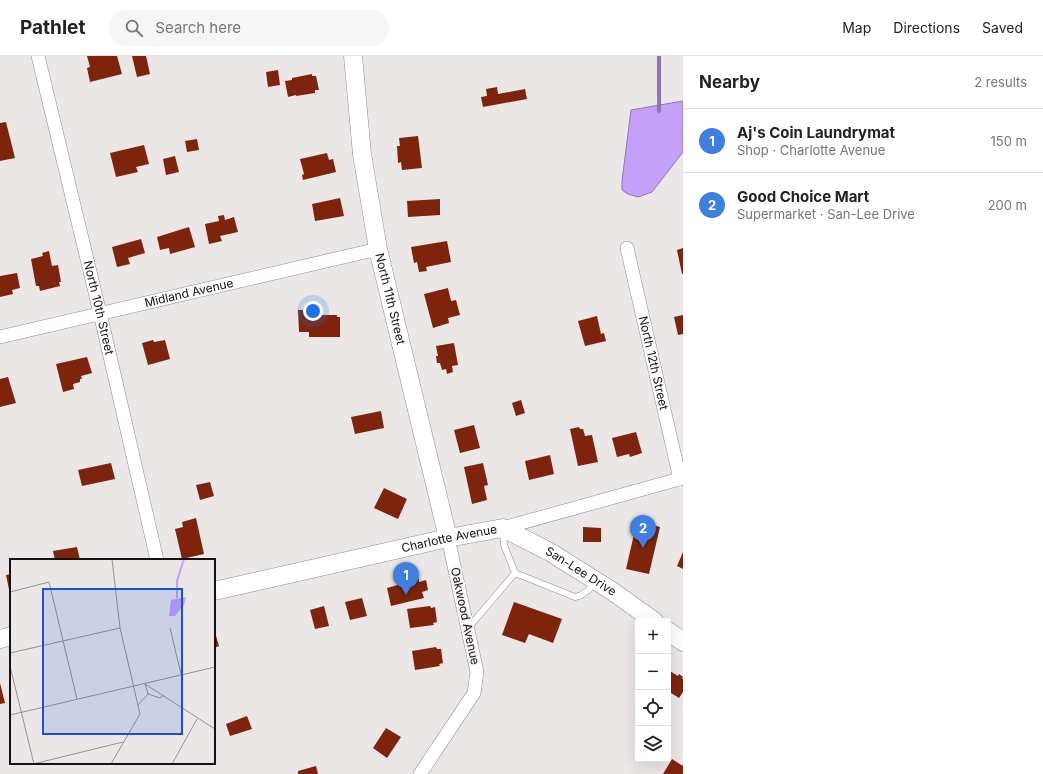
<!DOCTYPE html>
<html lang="en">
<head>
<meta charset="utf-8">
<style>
  body { margin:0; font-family:Inter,sans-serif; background:#f6f6f6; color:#222 }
  .controls { position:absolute; right:12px; bottom:12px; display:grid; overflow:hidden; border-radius:4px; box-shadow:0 4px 16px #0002 }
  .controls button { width:36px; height:36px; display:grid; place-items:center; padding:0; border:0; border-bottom:1px solid #e0e0e0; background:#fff; color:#222; font:20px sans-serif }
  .you { position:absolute; left:313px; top:255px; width:14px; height:14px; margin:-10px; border:3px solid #fff; border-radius:50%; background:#1a73e8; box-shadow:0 0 0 6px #1a73e833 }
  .badge { display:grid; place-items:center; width:26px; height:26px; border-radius:50%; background:#0f766e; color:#fff; font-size:13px; font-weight:700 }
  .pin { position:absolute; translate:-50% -33px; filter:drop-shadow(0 1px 2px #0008) }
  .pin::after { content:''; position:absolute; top:21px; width:14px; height:12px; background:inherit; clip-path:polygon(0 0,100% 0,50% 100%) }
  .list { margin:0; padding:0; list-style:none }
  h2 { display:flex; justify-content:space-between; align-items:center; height:52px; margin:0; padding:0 16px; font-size:17px }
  h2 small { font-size:13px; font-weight:400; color:#767676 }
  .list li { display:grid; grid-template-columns:26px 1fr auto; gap:12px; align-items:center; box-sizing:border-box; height:64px; padding:0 16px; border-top:1px solid #e0e0e0 }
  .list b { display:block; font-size:15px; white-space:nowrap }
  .list p { margin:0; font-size:13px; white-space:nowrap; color:#767676 }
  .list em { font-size:13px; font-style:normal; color:#767676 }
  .icon { flex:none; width:22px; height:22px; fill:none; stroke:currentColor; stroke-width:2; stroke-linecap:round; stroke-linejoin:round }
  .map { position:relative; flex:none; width:683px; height:718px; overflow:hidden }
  header { display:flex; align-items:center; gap:24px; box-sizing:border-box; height:56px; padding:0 20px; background:#fff; border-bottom:1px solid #e0e0e0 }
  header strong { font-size:19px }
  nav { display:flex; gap:22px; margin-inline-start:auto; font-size:14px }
  .search { width:280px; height:36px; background:#f6f6f6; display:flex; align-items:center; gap:10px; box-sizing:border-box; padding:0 14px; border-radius:22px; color:#767676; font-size:15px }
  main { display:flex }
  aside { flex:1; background:#fff }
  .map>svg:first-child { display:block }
</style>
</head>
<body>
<header>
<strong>Pathlet</strong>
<div class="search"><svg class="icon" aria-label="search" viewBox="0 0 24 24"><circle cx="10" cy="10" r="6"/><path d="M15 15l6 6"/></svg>Search here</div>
<nav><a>Map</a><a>Directions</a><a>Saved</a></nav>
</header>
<main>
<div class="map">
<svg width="683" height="718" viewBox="0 0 683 718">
  <rect width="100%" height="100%" fill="#ebe7e7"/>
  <!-- water -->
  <path fill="#c5a0f9" stroke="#9075b4" d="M683,45V96L652,136L638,141L628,138L622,134V125L631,54Z"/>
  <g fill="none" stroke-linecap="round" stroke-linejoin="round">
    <!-- stream -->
    <path stroke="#9075b4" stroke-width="4" d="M659,55V0"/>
  </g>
  <!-- building -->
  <path fill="#7f240c" d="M87,0H117L122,18L90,26L87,12L90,11Z
    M132,0H146L150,18L137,21Z
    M278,14L280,29L268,31L266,16Z
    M312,18V20H316L319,34H315V37L296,40V39L288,41L285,25L292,24V22Z
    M497,31L498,38L525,33L527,43L483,51L481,41L487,40L486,33Z
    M6,66L15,102L0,105V67Z
    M418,80L422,112L402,114L401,106L398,107L397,90H400L399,82Z
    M197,83L199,94L187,96L185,85Z
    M144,89L149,108L136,111L138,116L116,121L110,97Z
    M327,97L329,104L333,103L336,116L303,124L302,119L304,118L300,103Z
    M175,100L179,116L166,119L163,103Z
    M340,142L344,160L315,165L312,148Z
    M440,143V159L408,161L407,145Z
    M224,159L225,164L234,161L238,176L220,180L222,185L209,188L205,168L219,165L218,160Z
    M189,171L195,191L170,198L169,192L160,194L157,181Z
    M141,183L145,197L128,202L130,208L117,211L112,191Z
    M447,185L451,206L426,211L427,215L419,216L417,206L414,207L411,191Z
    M683,192V218H682L677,194Z
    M49,195L52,210L58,209L61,226H59L60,230L40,235L39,230H36L31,203L43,200L42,197Z
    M17,217L20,232L12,234L13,238L0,241V220Z
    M448,232L451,245L456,244L460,259L448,262L449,267L433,272L424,238Z
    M298,254H317V259H337V261H340V281H309V276H299Z
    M683,259V278L678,279L674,261Z
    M597,260L601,278L604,277L606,285L585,290L578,265Z
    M153,284L154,286L165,284L170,303L148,309L142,287Z
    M454,287L458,309L452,310L453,316L447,318L446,313L442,314L440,307H437L436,300H438L436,290Z
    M87,301L92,317L81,320L82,323H80V326L73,328L74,333L63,336L56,308Z
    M8,321L16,347L0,351V323Z
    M521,344L525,357L516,360L512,347Z
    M381,355L384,372L355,378L351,361Z
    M474,369L480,392L460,397L454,374Z
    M579,371L580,373H583L585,380L592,379L598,406L578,410L570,373Z
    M636,376L642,397L630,401L629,398L617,401L612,382Z
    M550,399L554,418L529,424L525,405Z
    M111,407L115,423L82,430L78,414Z
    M483,407L488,429L484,430L487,444L472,448L464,411Z
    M210,426L214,440L200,444L196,429Z
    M384,432L407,443L398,463L374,452Z
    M196,462L204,498L182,503L175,473L183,471L182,466Z
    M637,465L660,471L649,518L626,513Z
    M583,471L601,472V486H583Z
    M77,491L80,504H55L53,495Z
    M683,496V513L677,510Z
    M11,518V538H10L6,519Z
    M419,523V526L426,524L428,534L422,536L424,542L391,550L387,532Z
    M362,542L367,560L350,564L345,546Z
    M514,546L562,563L553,587L529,578L525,587L502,579Z
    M324,550L329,570L315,573L310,554Z
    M430,550L431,552L435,551L437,566L433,567L434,569L410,572L407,553Z
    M214,573L219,590L214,592Z
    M436,591L437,593H441L443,607L439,608L440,610L415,614L412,595Z
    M670,615L678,620L679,618L683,621L682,623H683V636L679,642L668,635V617Z
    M0,627L5,647L0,648Z
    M247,660L252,673L230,680L226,668Z
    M386,672L401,681L387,702L373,692Z
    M672,703L683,710V718H663Z
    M316,710L318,718H298V715Z"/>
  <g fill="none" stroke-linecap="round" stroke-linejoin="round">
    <!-- lane casing -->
    <g stroke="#928d8e" stroke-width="7">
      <path id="lane" d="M515,517L575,541C584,540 590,532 596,526
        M469,571L515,517L504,489L503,476"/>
    </g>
    <!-- street casing -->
    <g stroke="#928d8e" stroke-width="14">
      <g id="street">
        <path id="s1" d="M38,0L100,257L157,504"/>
        <path id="s2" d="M627,192L680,423"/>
        <path id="s3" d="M0,281L378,193"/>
        <path d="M503,472L683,422"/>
        <path d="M420,718L474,637L477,616L448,482"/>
      </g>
    </g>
    <!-- secondary casing -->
    <g stroke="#928d8e" stroke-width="19">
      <g id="secondary">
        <path id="s4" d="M353,0L362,98L378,193L448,482"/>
        <path id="s5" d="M214,535L448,482L503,472L550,496L612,535L654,565"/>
        <path d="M668,575L683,586"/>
        <path d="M0,583L11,580"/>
      </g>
    </g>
    <!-- lane -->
    <use href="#lane" stroke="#fff" stroke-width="6"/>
    <!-- street -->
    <use href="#street" stroke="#fff" stroke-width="13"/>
    <!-- secondary -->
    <use href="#secondary" stroke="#fff" stroke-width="18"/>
  </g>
  <g text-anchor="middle" stroke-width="4" stroke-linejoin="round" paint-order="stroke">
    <!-- street labels -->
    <g font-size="12" fill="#141213" stroke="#f8f4f5">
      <text dy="4" stroke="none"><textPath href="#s3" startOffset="194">Midland Avenue</textPath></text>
      <text dy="4" stroke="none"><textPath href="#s4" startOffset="246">North 11th Street</textPath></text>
      <text dy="4" stroke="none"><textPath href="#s1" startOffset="259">North 10th Street</textPath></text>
      <text dy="4" stroke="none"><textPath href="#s2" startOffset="118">North 12th Street</textPath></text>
      <text dy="4" stroke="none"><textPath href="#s5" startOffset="241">Charlotte Avenue</textPath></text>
      <text dy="4" stroke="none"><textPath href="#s5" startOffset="385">San-Lee Drive</textPath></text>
      <text transform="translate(465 560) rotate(78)" y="4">Oakwood Avenue</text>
    </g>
  </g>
  <!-- overview -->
  <g transform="translate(10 503)">
    <rect width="205" height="205" fill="#ebe7e7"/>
    <path d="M176,38L174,46L165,57H159L161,41Z" fill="#c5a0f9"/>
    <path fill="none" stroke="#c5a0f9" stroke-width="2" d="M167,39V22L174,0"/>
    <path fill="none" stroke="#959292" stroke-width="1" d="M0,33L39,23L67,140M160,69L171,115M0,94L110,69M0,107L24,205M135,125L205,170M138,135L150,139L154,136M128,146L138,135L135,125M0,156L205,108M23,205L113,183M101,205L130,155L110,69L102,0M162,205L187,160"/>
    <path fill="#1d4ed8" fill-opacity="0.15" stroke="#1d4ed8" stroke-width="2" d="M33,30H172V175H33Z"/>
    <rect width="205" height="205" fill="none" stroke="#141213" stroke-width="2"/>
  </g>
</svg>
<div class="controls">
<button>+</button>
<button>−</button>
<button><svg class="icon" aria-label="locate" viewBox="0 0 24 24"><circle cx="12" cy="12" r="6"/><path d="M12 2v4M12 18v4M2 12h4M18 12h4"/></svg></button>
<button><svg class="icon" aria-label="layers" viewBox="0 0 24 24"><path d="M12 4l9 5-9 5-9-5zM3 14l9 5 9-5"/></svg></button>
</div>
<div class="you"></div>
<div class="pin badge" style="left:406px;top:539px;background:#3f7fe0">1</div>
<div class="pin badge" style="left:643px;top:492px;background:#3f7fe0">2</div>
</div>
<aside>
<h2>Nearby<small>2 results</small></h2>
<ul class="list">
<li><span class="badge" style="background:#3f7fe0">1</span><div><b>Aj's Coin Laundrymat</b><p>Shop · Charlotte Avenue</p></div><em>150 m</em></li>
<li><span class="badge" style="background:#3f7fe0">2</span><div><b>Good Choice Mart</b><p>Supermarket · San-Lee Drive</p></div><em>200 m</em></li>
</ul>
</aside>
</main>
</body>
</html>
